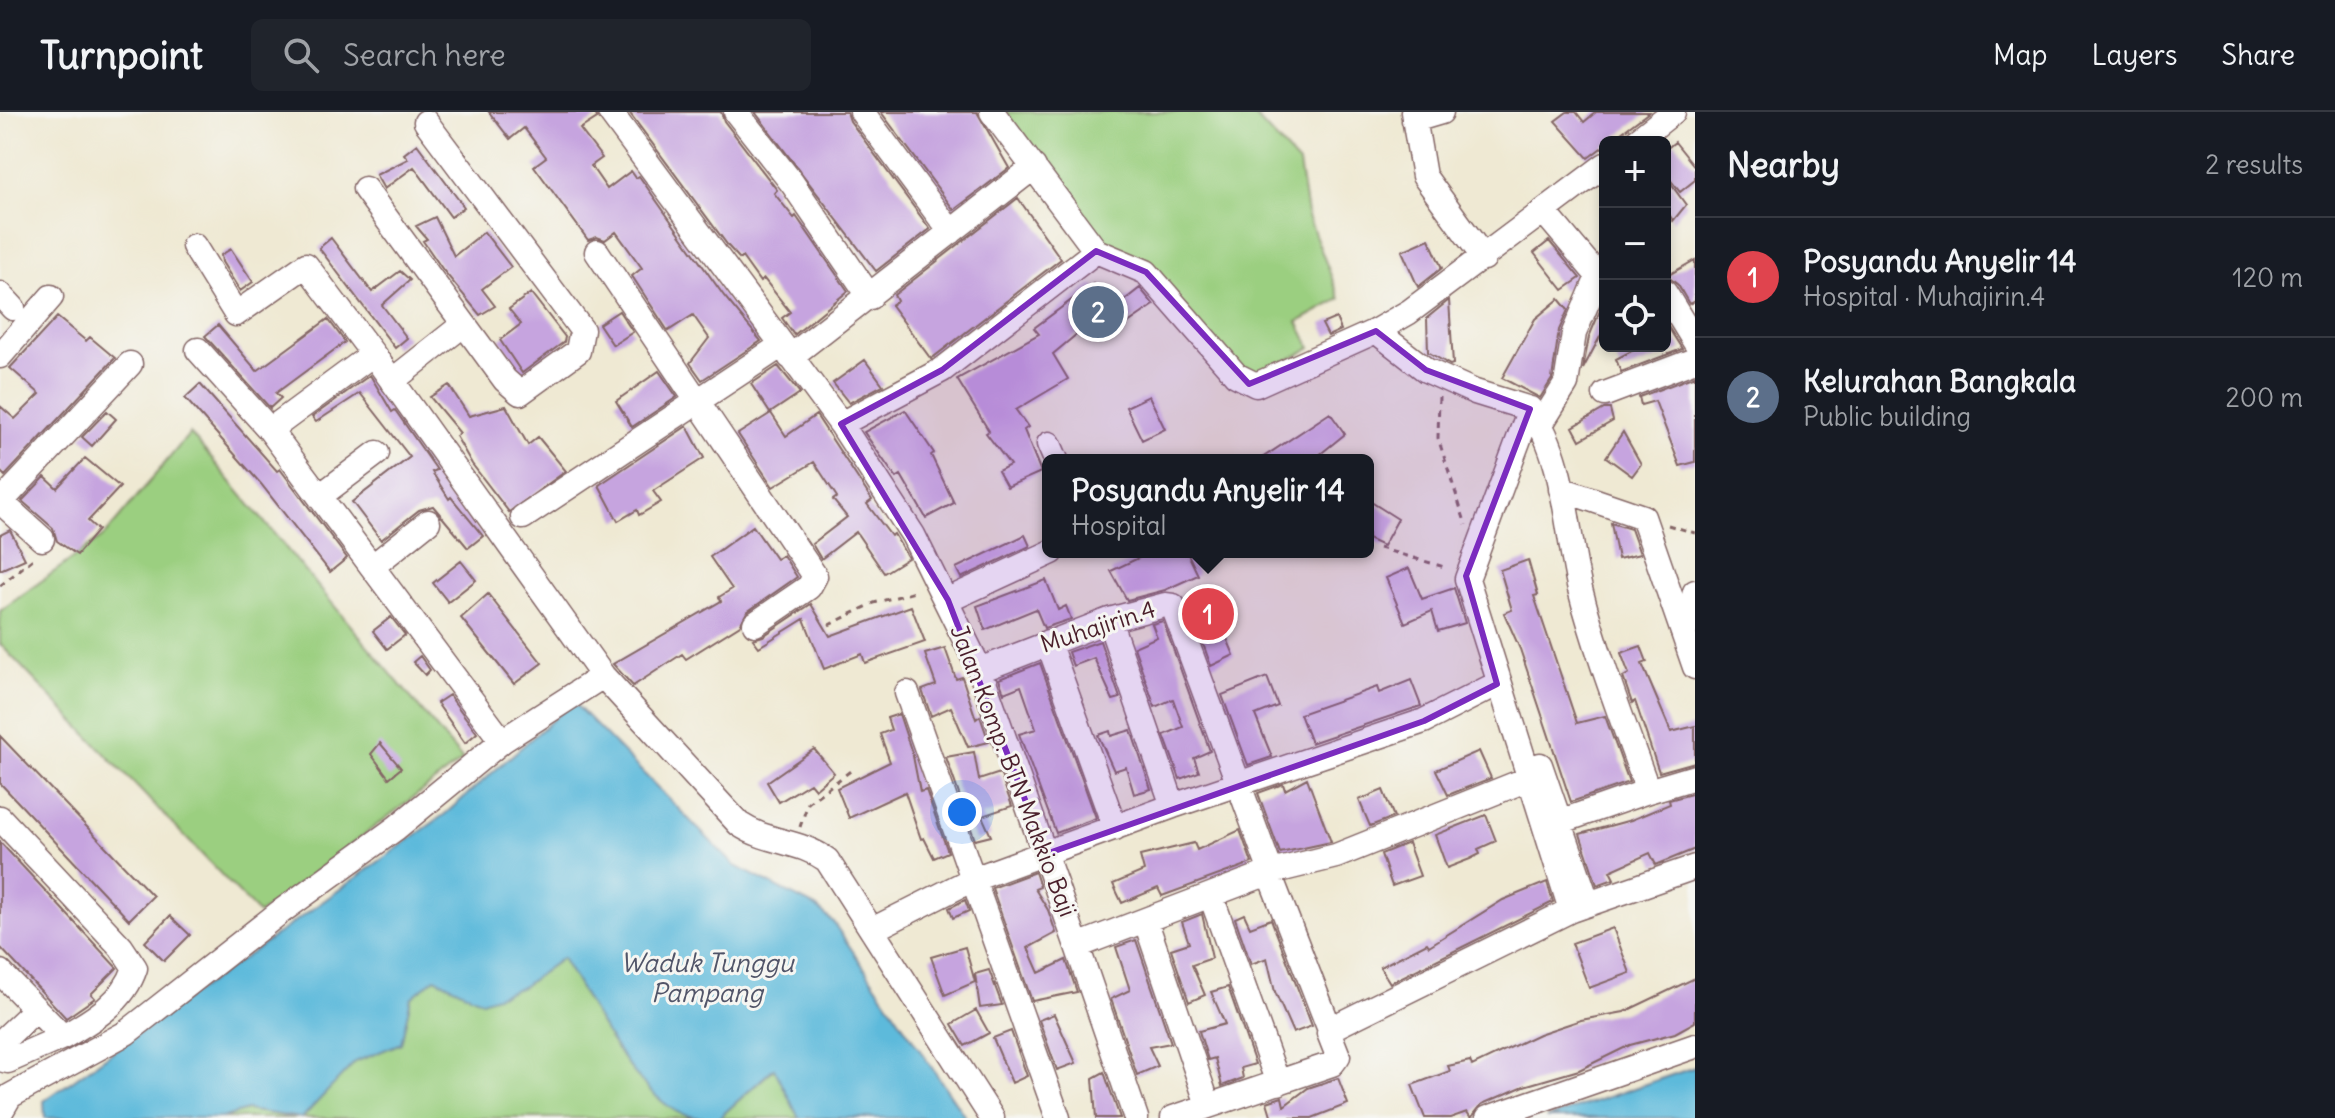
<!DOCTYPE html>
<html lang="en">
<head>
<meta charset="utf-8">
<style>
  body { margin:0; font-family:Delius,sans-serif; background:#20242c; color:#f1f3f6 }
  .controls { position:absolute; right:24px; top:24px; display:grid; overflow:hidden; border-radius:12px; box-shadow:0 4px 12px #0003 }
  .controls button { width:72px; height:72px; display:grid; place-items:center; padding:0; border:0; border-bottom:2px solid #363941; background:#171b24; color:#f1f3f6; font:40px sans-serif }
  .you { position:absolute; left:962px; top:700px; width:28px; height:28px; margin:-20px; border:6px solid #fff; border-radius:50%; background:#1a73e8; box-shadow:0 0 0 12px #1a73e833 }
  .badge { display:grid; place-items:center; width:52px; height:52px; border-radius:50%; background:#d690ce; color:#fff; font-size:26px; font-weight:700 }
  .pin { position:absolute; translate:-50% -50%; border:4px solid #fff; box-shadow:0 2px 8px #0006 }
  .popup { position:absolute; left:1042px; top:342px; width:332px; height:104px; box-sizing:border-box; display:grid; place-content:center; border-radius:12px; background:#171b24; filter:drop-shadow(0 2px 6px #0005); font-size:26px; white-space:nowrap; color:#9ea1a6 }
  .popup b { font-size:30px; color:#f1f3f6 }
  .popup::after { content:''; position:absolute; left:50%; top:100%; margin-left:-16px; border:16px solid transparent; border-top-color:#171b24 }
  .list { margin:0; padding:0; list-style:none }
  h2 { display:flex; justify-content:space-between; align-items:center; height:104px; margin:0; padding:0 32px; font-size:34px }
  h2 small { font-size:26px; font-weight:400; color:#9ea1a6 }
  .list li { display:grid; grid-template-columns:52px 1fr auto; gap:24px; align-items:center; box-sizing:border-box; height:120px; padding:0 32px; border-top:2px solid #363941 }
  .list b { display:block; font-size:30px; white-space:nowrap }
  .list p { margin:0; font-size:26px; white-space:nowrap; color:#9ea1a6 }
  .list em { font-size:26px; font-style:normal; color:#9ea1a6 }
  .icon { flex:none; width:44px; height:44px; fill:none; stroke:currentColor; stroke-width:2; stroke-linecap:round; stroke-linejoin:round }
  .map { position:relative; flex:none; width:1695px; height:1006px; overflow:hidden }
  header { display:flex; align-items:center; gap:48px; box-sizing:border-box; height:112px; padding:0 40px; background:#171b24; border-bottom:2px solid #363941 }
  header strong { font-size:38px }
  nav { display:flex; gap:44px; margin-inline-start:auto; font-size:28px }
  .search { width:560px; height:72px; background:#20242c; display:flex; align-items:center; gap:20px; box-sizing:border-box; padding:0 28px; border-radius:12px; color:#9ea1a6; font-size:30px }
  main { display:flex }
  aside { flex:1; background:#171b24 }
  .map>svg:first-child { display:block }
</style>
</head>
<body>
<header>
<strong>Turnpoint</strong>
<div class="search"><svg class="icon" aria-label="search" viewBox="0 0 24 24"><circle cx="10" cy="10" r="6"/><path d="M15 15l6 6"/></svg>Search here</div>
<nav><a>Map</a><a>Layers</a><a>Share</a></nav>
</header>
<main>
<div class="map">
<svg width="1695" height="1006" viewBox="0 0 1695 1006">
  <rect width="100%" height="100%" fill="#f6f6f2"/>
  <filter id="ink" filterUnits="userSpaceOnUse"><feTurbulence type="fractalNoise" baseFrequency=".0125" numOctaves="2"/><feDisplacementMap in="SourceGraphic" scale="16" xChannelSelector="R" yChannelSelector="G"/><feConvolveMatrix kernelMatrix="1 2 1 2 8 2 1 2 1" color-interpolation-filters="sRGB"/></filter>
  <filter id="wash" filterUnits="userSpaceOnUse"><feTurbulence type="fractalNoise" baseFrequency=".006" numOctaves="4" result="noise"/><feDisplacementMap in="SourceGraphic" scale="32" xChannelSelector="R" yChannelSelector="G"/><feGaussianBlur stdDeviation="1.8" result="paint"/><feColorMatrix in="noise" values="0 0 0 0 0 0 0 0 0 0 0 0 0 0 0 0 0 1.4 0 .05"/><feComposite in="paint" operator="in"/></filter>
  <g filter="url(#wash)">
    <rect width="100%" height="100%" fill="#efe9d3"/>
    <!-- green -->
    <path fill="#9bcf80" stroke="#727756" stroke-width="2" d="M1001,0H1251L1299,52L1307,102L1340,187L1298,210L1311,236L1252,266L1100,132Z
      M190,321L463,648L259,802L0,532V499L105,423Z
      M562,846C595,899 631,983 692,1006H302L355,950L401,931L411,886L435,865L522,875Z
      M775,956L799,1006H719Z
      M246,998L297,1006H222Z"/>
    <!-- water -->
    <path fill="#5dbadb" stroke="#546c83" stroke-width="2" d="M573,590L735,754L816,795L833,810L966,1006H799L774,956L719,1006C705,1006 690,1006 677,1000C626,969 593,896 562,846L522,875L482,889L435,866L411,886L401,931L355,950L302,1006L246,998L222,1006H45L44,989L445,702Z
      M1695,955V1006H1547Z"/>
    <g id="blocks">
      <!-- building -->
      <path fill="#c6a4df" d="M489,0H595L597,6L580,17L602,46L591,54L607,77L631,59L636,66L639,64L724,184L761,229L702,268L690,251L709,226L693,203L668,219L632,164L642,156L616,120L605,128L597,125L588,128L534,54L546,45L524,16L510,27Z
        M629,0H721L724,9L777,78L774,81L794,106L796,104L848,179L794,223L782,206L790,200L764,167L760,170L742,145L740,147L729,135Z
        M755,0H847L850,9L930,117L876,159Z
        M881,0H977L1009,56L954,98Z
        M1567,0H1576L1584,10L1596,0H1649L1588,46L1555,9Z
        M1675,30L1695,55V68L1680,80L1665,61V38Z
        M417,32L464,95L451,105L414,55L384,77L376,63L408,47L404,42Z
        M1665,64L1686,93L1673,109L1665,95Z
        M1018,86L1061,147L931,247L891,193L897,189L894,183Z
        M435,105L454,144L484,120L511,155L482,177L495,194L480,203L443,158L423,129L427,127L416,114Z
        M331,126L372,180L400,159L410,168L382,193L407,226L395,236L319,136Z
        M1429,127L1442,156L1418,175L1402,139Z
        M1549,129L1580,166L1563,178L1534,141Z
        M231,137L253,170L240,179L222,150L221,143Z
        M1695,148V189L1689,192L1678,173L1667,164Z
        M1093,172L1113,197L1140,176L1154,193L1102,229L1089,212L1053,242L1068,267L1016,298L1028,315L1024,318L1041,360L1007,375L998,359L1010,353L986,321L989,319L957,267L1039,222L1034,216Z
        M531,181L565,225L564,230L522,261L500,228L521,212L509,197Z
        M1559,187L1568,198L1559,218L1552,267L1540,286L1502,266L1535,207Z
        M1605,187L1603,219L1583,257L1589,225Z
        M1449,188L1453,252L1450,253L1428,240L1427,206Z
        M619,199L633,220L613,233L599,212Z
        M57,205L86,229L90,225L115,246L5,364L0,359V294L15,307L40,282L10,256Z
        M1336,206L1341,218L1328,224L1322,212Z
        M328,207L345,230L276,281L281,286L270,296L205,224L218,213L257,259Z
        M1665,210L1682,237L1621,260L1616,247L1641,234H1665Z
        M865,248L883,273L849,291L833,271Z
        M778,254L800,281L770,301L751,272Z
        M659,259L677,285L632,315L616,289Z
        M370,263L392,300L395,298L437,358L432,360L449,387L451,385L483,424L468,436L433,394L419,398L381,428L352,390L410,345L360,281L316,310L312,305Z
        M1695,264V350L1680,354L1655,289L1641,293L1639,285Z
        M200,272L277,359L280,357L347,446L330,460L261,372L185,286Z
        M449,273L469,304L506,294L528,333L538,325L566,359L509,400L472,352L456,324L460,321L430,285Z
        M1149,284L1165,317L1142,328L1126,295Z
        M1604,297H1610L1613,309L1580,328L1573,315Z
        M905,298L934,341L931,343L954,391L926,406L901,363L896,366L864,320Z
        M107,299L116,307L92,334L82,325Z
        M771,301L786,324L816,303L872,388L867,392L891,424L894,422L908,446L884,461L856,420L821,447L812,432L847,405L833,388L837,385L814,350L773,375L738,322Z
        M1330,301L1345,322L1313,348H1259Z
        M687,314L704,346L653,379L661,390L639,403L637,398L618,409L599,373Z
        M1623,320L1641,352L1632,364L1606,345Z
        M85,346L120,375L88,409L98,418L77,443L57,429L53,416L22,389L45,365L57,376Z
        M1368,388L1398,407L1383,434L1368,427Z
        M1611,411L1631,417L1640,442L1618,447Z
        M753,414L776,447L783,443L797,465L747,500L740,513L686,547L682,542L633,574L613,552L721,489L719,485L732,477L710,445Z
        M10,418L25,447L0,458V423Z
        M1025,423L1030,434L961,466L956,456Z
        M1151,440H1187L1198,463L1165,478L1127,488L1111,459Z
        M1528,448L1538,483L1534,484L1577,611L1605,604L1629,670L1571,690L1520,537L1504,501L1512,498L1500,458Z
        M461,449L476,468L448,490L433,471Z
        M1409,456L1422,487L1454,476L1465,511L1438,519L1432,499L1405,511L1386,466Z
        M1046,468L1058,498L1066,494L1071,507L1044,516L1036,497L985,518L977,494Z
        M488,482L542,551L514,572L461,506Z
        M1220,486L1227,508L1220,510L1234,543L1211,554L1190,495Z
        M811,492L830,524L911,494L925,530L865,551L862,542L824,557L804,507L759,535L753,527L763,524Z
        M391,505L405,523L387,537L373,519Z
        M1163,509L1210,639L1194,646L1199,660L1180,667L1164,623L1183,615L1173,587L1155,595L1134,535L1157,525L1152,512Z
        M1100,529L1120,586L1113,588L1094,546L1073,554L1068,540Z
        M1641,534L1647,550L1642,552L1671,620L1695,614V650L1659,660L1635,589L1632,591L1623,565L1629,562L1621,541Z
        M945,536L956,567L962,565L976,607L980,604L989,630L968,635L951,595L931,604L922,578L936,573L925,542Z
        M420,544L430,558L425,563L413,550Z
        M1040,551L1096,706L1056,721L1019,622L1036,617L1021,574L1004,581L999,567Z
        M1267,565L1278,594L1255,603L1272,645L1248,653L1222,583Z
        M1411,568L1421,594L1311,631L1300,602L1377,575L1379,581Z
        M449,583L477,621L465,631L437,591Z
        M899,602L913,644L920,680L926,678L948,740L934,746L924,726L921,727L905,680L849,706L837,676L890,650L880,622L891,618L887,606Z
        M1131,618L1151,677L1134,682L1126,655L1114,659L1098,623L1110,619L1111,624Z
        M0,624L153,784L129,808L0,671Z
        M380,631L401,656L389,666L371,642Z
        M814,637L834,661L815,677L810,671L779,690L767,670Z
        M1479,639L1491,666L1448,683L1436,658Z
        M974,640L979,668L1000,661L1012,694L982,704L991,724L975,728L946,645Z
        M1307,666L1331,730L1280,741L1258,681L1283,672L1285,678Z
        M1383,678L1394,705L1370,714L1359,688Z
        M1695,681V737L1656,753L1650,741L1610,759L1614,767L1597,773L1580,722L1631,708L1670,692L1669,688Z
        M1486,703L1496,729L1478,737L1480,742L1470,747L1447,756L1435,723Z
        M1240,718L1252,751L1162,784L1158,776L1122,791L1113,772L1144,759L1140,744L1194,731L1197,738Z
        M0,730L117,856L91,882L95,886L66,906L0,835Z
        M1408,731L1420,764L1392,774L1381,742Z
        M1035,760L1040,775L1035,777L1048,798L1056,821L1028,836L1039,861L1066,848L1077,880L1032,889L992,776Z
        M1547,770L1553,790L1390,871L1380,855L1427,831L1429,834L1503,788Z
        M965,788L969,799L953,806L949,796Z
        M1202,802L1212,846L1192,853L1205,883L1189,890L1171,837L1189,831L1182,810Z
        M1244,802L1250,815L1271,807L1312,914L1293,921L1275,880L1267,846L1251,852L1235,806Z
        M170,804L190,823L164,849L145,830Z
        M1613,816L1630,861L1589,876L1572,831Z
        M1136,828L1171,931L1149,935L1158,954L1137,963L1111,887L1130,878L1116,835Z
        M965,835L975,870L945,883L931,845Z
        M989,858L1002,893L980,896L975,862Z
        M1695,866V910L1675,921L1630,933L1579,958L1524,974L1482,992L1471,1006L1467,1000L1450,1006H1425L1412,973L1450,959L1448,954L1470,949L1472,954L1539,922L1581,908L1624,900Z
        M1228,875L1255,952L1241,956L1243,966L1222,974L1215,946L1208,948L1199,919L1225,912L1211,880Z
        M976,898L989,921L965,934L952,912Z
        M1054,902L1076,951L1057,958L1039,908Z
        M1011,919L1027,964L1012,971L993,926Z
        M1104,960L1120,1006H1096L1093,966Z
        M1338,966L1348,992L1312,1006H1267L1271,1003L1267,990L1282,985L1284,994L1308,976Z"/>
    </g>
  </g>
  <g filter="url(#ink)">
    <use href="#blocks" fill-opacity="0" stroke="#846666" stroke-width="2"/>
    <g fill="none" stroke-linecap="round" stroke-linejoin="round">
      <!-- minor casing -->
      <g stroke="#846666" stroke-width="27">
        <path id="minor" d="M610,0L841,312L913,423L980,558L1077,834L1271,760L1336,744L1528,667
          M736,0L792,71L870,185
          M862,0L951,120
          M992,0L1096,139L1146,160L1236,263L1256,273L1376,219L1409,200L1605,53
          M1413,0L1424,64L1484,146
          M1414,8L1441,0
          M426,10L582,218L578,239L520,281L505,268L464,212
          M1635,30L1673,0
          M365,77L464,212L392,269
          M1545,101L1605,172
          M194,134L236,202L306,153L373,242
          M597,140L815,464L809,475L755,512
          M1665,181L1695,230
          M0,182L13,196
          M1376,219L1426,258L1475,280L1530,297L1467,467L1571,798
          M198,238L270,318L502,629
          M0,244L51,185
          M790,245L1034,55
          M1605,282L1695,248
          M1530,297C1566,345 1566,420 1580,477C1598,546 1624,612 1648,679L1545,715
          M841,312L942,258L1096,139
          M1541,312L1566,272L1574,221L1598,165
          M270,318L373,242L603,564L739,712C767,731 799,728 827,748L992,1006
          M1049,332L1056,348
          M1561,377L1643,405L1695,555
          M320,384L377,341
          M1,390L42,427
          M0,391L130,252
          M523,405L782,233
          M373,454L428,410
          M948,488L1052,440
          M1109,508L1173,694
          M1684,523L1695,480
          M1048,530L1115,716
          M980,558L1109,508L1165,493L1173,494L1271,760
          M907,581L1058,1006
          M1540,653L1588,792
          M1648,679L1695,665
          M0,706L121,835L135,856C124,890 93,908 63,925L0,860
          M1269,761L1330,918
          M1211,784L1278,971
          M1146,810L1208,993
          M872,818L971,768L1173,694L1424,609L1497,572
          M1077,834L1136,1006
          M0,931L35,898
          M0,947L8,949L63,925
          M0,1001L10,984L126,921L279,801L396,716L502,629L603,564
          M1173,1006L1332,952L1338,944L1329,921L1332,916L1571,798L1695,755
          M1488,1006L1695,934"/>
      </g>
      <!-- path -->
      <path stroke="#846666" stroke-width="3" stroke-dasharray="6 6" stroke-linecap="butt" d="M1439,285L1438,326L1466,413
        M1668,413L1695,421
        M1379,436L1448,456
        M0,474L34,446
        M829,513L874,491L918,479
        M800,715L808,691L853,657"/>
      <!-- minor -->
      <use href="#minor" stroke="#fff" stroke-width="24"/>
    </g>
  </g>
  <!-- marked area -->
  <path fill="#7b2cbf" fill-opacity="0.2" stroke="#7b2cbf" stroke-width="6" stroke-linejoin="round" d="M1096,139L1146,160L1249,272L1376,219L1426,258L1530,297L1466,464L1497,572L1424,609L1046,742L948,488L841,312L942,258Z"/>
  <g text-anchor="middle" stroke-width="6" stroke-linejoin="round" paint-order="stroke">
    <!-- street labels -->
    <g font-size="24" fill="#4a1f2b" stroke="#f6f6f2">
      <text transform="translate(1098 515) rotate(-18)" y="8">Muhajirin.4</text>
      <text transform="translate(1013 659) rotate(69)" y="8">Jalan Komp. BTN Makkio Baji</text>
    </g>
    <!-- water labels -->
    <g font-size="26" font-style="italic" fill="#515569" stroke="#f6f6f2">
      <text x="707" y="860">Waduk Tunggu<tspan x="707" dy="30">Pampang</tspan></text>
    </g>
  </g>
</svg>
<div class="controls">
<button>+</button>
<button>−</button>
<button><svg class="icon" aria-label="locate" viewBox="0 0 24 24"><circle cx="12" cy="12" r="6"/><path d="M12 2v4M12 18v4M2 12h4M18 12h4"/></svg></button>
</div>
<div class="you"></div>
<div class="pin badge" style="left:1208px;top:502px;background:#e0444e">1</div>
<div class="popup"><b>Posyandu Anyelir 14</b>Hospital</div>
<div class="pin badge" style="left:1098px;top:200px;background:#5c6f8a">2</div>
</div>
<aside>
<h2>Nearby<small>2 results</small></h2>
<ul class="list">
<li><span class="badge" style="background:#e0444e">1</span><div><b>Posyandu Anyelir 14</b><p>Hospital · Muhajirin.4</p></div><em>120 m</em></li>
<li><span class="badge" style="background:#5c6f8a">2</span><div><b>Kelurahan Bangkala</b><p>Public building</p></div><em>200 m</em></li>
</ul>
</aside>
</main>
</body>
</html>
